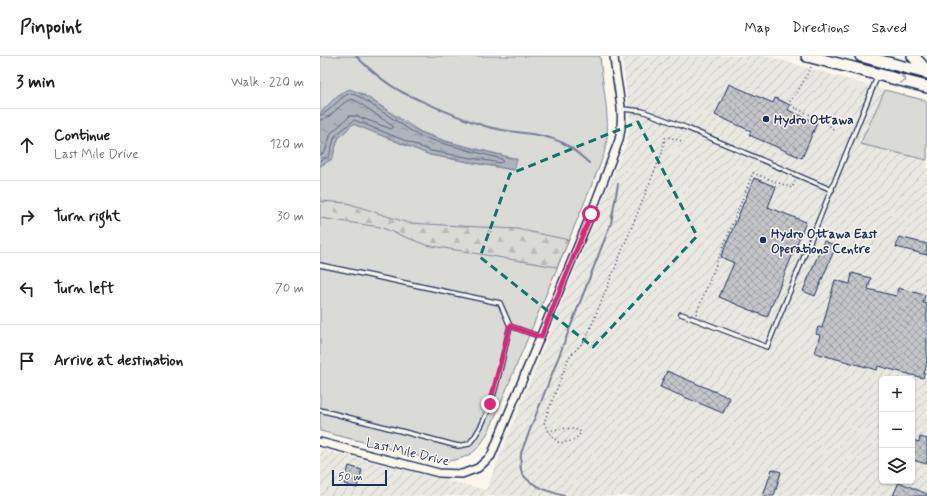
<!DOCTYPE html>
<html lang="en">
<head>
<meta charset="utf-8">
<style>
  body { margin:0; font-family:Mynerve,sans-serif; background:#f6f6f6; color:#202124 }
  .controls { position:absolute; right:12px; bottom:12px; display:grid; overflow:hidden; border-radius:6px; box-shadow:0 1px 3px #0004 }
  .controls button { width:36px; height:36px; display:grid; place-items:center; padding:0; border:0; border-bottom:1px solid #e0e0e0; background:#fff; color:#202124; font:20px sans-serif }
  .scale { position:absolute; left:12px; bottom:10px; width:55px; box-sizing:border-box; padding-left:4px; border:2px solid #1b2f5e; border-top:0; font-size:11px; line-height:14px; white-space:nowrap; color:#1b2f5e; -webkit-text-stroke:3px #fbf7ec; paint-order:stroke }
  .stop { position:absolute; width:12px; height:12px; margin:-9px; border:3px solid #db2777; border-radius:50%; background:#fff }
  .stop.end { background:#db2777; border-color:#fff; box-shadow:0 1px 4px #0008 }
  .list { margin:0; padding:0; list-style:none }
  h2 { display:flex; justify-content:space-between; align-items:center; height:52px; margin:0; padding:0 16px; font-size:17px }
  h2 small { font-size:13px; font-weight:400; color:#757577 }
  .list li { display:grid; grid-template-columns:26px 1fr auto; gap:12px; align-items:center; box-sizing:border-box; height:72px; padding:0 16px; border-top:1px solid #e0e0e0 }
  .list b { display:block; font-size:15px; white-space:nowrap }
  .list p { margin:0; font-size:13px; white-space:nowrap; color:#757577 }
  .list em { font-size:13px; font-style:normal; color:#757577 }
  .icon { flex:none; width:22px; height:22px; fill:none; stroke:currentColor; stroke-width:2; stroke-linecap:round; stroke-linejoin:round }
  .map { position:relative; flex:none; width:607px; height:440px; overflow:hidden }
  header { display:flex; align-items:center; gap:24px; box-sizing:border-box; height:56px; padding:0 20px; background:#fff; border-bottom:1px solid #e0e0e0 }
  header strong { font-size:19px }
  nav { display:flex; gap:22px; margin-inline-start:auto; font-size:14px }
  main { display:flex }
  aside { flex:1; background:#fff }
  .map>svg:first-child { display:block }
</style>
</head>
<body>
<header>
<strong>Pinpoint</strong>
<nav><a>Map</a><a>Directions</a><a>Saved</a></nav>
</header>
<main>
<aside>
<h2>3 min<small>Walk · 220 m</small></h2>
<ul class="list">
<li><svg class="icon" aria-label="ahead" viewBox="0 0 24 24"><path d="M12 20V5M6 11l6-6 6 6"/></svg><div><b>Continue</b><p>Last Mile Drive</p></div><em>120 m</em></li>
<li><svg class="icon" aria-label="right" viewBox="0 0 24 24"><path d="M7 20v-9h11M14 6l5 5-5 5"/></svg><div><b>Turn right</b></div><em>30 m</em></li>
<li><svg class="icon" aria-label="left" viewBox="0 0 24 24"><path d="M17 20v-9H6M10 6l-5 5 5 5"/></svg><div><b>Turn left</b></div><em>70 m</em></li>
<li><svg class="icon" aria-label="arrive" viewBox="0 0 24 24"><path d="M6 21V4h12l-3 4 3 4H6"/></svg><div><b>Arrive at destination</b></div></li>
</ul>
</aside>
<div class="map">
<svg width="607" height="440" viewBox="0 0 607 440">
  <defs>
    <pattern id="industrial-furrows" width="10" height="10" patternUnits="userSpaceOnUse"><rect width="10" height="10" fill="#eae8e2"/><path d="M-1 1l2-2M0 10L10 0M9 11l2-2" fill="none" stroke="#c8c7c4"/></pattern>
    <pattern id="forest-firs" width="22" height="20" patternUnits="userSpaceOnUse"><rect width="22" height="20" fill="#dadad7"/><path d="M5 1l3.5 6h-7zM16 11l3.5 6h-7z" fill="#babbbb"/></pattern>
    <pattern id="water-ripples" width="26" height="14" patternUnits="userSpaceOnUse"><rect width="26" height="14" fill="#afb3bb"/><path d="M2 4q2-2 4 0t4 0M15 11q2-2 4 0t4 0" fill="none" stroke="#8e929b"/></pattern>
    <pattern id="building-cross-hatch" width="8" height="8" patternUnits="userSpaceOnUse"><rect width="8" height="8" fill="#c3c5c9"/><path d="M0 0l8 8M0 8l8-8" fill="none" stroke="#9ea0a6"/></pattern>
  </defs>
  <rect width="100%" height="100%" fill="#fbf7ec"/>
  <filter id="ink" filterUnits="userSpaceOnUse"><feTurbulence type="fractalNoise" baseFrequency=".025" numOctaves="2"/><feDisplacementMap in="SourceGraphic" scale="8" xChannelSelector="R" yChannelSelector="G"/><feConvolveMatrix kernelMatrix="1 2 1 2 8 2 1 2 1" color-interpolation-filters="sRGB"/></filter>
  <g filter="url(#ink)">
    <!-- industrial -->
    <path fill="url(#industrial-furrows)" fill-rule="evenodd" d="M302,0H447L565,34L540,88L607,104V440H0V393L166,434L307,85L310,64ZM562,323H592V425H562Z"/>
    <!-- grass -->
    <path fill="#dadad7" stroke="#7a849a" d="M0,0H280C282,27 289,54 287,81C287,90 283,100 280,109L172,368C159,395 153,402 122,406L0,375V110L12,103L18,83L33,68L110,99L193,114L197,103L126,85L101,76L41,37H20L0,57Z
      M565,34L607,45V104L540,88Z"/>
    <!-- forest -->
    <path fill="url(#forest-firs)" stroke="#7a849a" d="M0,145L27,147L88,167L197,173L249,184L237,211L106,189L60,171L0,162Z"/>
    <!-- water -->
    <path fill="url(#water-ripples)" stroke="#747e96" d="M30,33C56,43 76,64 100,76C130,90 166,95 197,103L194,114L110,99L33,68L18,83L12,103L0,110V57L20,37Z"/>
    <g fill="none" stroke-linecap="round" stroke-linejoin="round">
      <!-- shore -->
      <path stroke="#566483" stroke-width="1" d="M0,59C10,57 18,41 31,37L40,41L99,80L125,88L182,103L183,105L181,107L111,95L34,64L15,80L9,100L0,105
        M0,64C12,63 19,47 31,43L37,45L74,71L71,73L37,60H30L11,77L5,96L0,99"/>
      <!-- stream -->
      <path stroke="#747e96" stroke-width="2" d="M36,0C51,15 68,30 88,39C113,50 138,62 165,70C190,78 219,75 243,87C253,92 261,100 269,107
        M244,440C232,436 205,429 201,414C200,409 201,402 201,397L291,167L298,128"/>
    </g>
    <!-- building -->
    <path fill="url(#building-cross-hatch)" stroke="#1b2f5e" d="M409,28L453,47L455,42L470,49L468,54L497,67L482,102L429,79L431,75L395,59Z
      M434,122L456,131L448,151L486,166L447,261L399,241L414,207L401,201Z
      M579,181L607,188V199L576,191Z
      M504,185L516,190L495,240L483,235Z
      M532,217L551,222L548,233L576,240L578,232L605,239L603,247L607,248V307L603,322L558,310L557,314L495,297L500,279L496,278L498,271L502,272L515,224L530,228Z
      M347,315L410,342L403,357L340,331Z
      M600,381L607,383V408L592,404V384L599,386Z
      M29,410L42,414L37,432L24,428Z
      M452,413L461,416L454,440H443Z
      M579,426L607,438V440H573Z"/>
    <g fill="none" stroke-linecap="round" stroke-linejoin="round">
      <!-- lane casing -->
      <g stroke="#1b2f5e" stroke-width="6">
        <path id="lane" d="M302,53L322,55L367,72L512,134
          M0,209L180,247L190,270
          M361,258L447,291L558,19
          M0,354L138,390L149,388C174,359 181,307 190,270L221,281"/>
      </g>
      <!-- street casing -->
      <g stroke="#1b2f5e" stroke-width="10">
        <path id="street" d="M0,386L119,417L142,418L158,412L171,400L271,158L299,84C306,55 296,29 294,0"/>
      </g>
      <!-- primary casing -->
      <g stroke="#1b2f5e" stroke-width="14">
        <path id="primary" d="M487,0L607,31
          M541,0L607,17
          M593,0L607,15"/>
      </g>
      <!-- path -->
      <path stroke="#1b2f5e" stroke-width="1.5" stroke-dasharray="1 3" stroke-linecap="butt" d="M491,11L477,37L470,45L473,51L504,65L513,73
        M376,258L433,117L472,132L476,124
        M228,375C237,373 253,370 261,376C255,385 249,386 239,387C232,380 227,375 224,366L249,301L266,283L342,97L345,82L348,81L362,85"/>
      <!-- lane -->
      <use href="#lane" stroke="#fbf7ec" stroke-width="3.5"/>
      <!-- street -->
      <use href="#street" stroke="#fbf7ec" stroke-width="7"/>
      <!-- primary -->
      <use href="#primary" stroke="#fbf7ec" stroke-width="11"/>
    </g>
    <!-- one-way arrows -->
    <defs><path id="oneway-chevron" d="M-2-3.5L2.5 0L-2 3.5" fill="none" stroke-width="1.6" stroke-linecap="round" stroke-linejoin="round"/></defs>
    <use stroke="#8b93a5" href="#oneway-chevron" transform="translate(583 24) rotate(15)"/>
  </g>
  <g fill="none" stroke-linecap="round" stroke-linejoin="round" filter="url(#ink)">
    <!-- route -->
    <path stroke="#db2777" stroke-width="5" d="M170,348L190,270L221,281L271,158"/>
  </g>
  <!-- marked area -->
  <path fill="none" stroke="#0f766e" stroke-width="3" stroke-dasharray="8 5" stroke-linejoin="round" d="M318,66L377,180L273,291L160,201L190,118Z"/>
  <!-- markers -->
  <g fill="#1b2f5e" stroke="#fbf7ec" stroke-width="1.5">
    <circle cx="446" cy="63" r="4"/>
    <circle cx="443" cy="184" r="4"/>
  </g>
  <g text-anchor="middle" stroke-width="3" stroke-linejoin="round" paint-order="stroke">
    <!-- poi labels -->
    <g font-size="13" font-weight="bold" fill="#1b2f5e" stroke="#fbf7ec" text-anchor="start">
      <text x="454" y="68">Hydro Ottawa</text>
      <text x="451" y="182">Hydro Ottawa East<tspan x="451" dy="15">Operations Centre</tspan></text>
    </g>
    <!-- street labels -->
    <g font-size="13" fill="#1b2f5e" stroke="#fbf7ec">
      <text transform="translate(88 395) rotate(13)" y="5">Last Mile Drive</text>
    </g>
  </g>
</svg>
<div class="controls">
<button>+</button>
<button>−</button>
<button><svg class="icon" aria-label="layers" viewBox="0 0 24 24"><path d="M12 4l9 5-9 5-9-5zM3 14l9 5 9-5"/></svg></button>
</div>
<div class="scale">50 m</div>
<div class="stop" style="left:271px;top:158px"></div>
<div class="stop end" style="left:170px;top:348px"></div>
</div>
</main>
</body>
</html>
